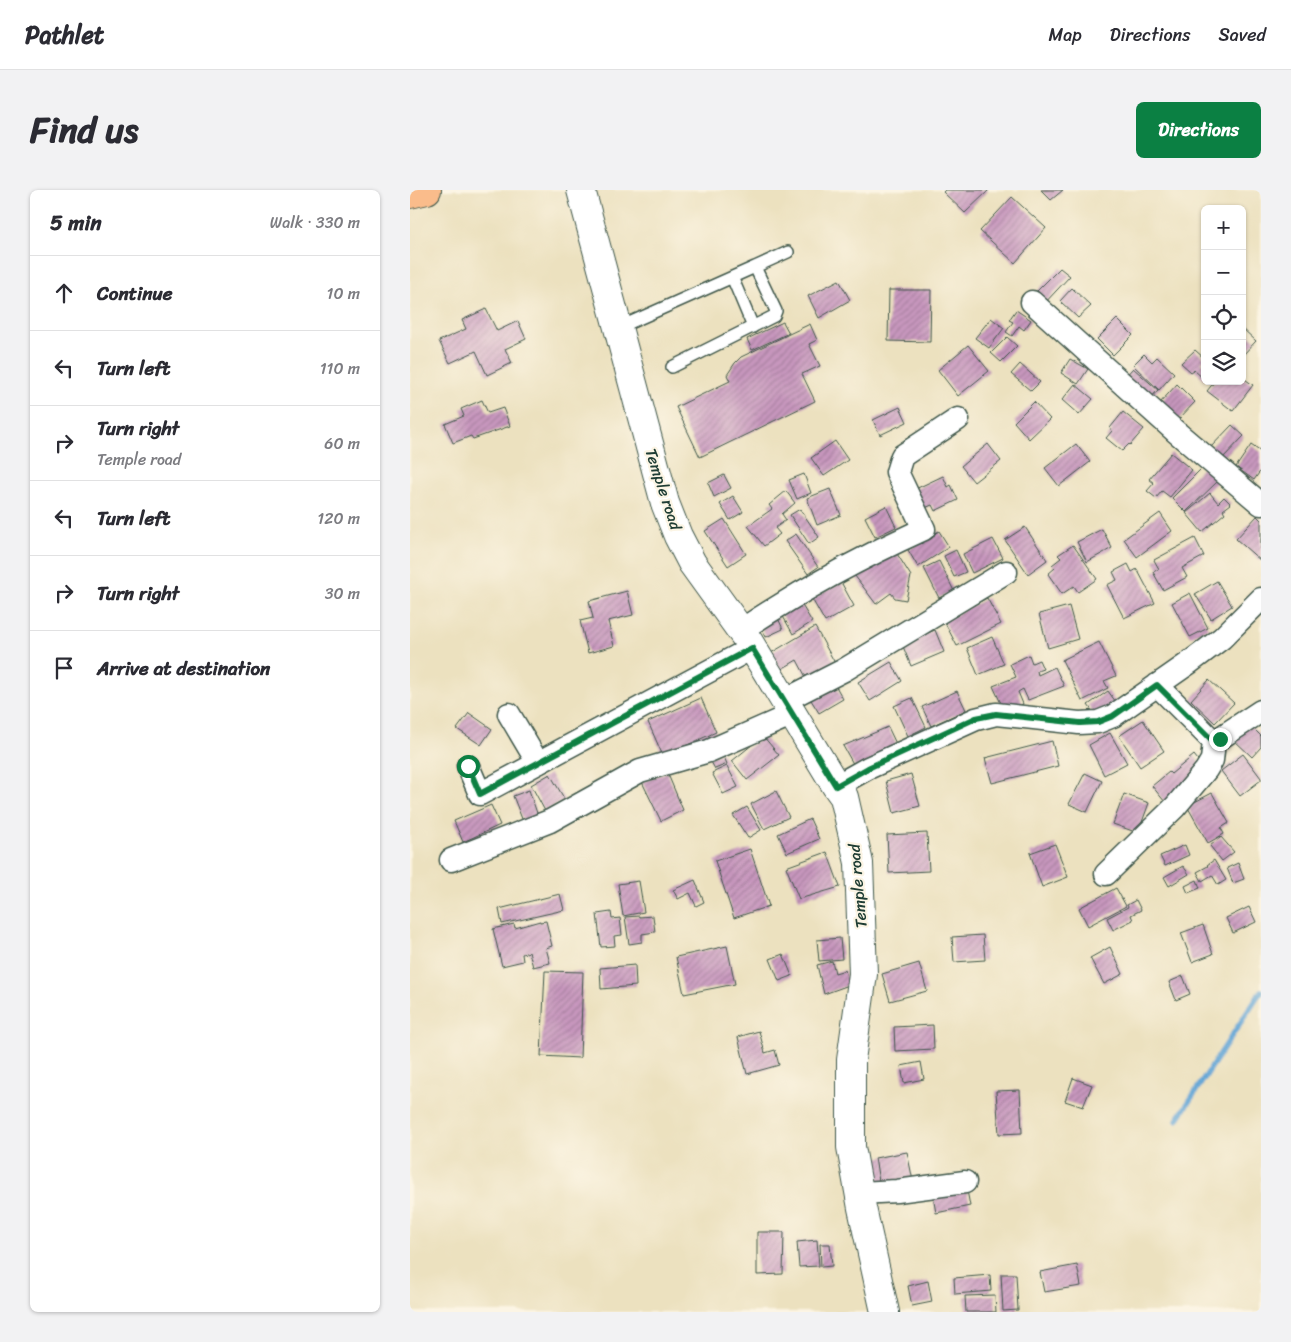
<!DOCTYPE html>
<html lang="en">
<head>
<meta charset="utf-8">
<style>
  body { margin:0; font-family:Sriracha,sans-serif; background:#f2f2f3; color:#2b2b33 }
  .controls { position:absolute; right:15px; top:15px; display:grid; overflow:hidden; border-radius:8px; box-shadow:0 1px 4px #0004 }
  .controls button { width:45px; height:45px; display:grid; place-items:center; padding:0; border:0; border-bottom:1px solid #e1e1e2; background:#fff; color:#2b2b33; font:25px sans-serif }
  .stop { position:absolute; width:15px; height:15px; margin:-11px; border:4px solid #0b8043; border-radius:50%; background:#fff }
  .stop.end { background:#0b8043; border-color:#fff; box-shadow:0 1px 5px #0008 }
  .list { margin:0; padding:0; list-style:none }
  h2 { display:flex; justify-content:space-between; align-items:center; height:65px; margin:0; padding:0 20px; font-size:21px }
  h2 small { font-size:16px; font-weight:400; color:#7c7c81 }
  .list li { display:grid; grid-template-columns:32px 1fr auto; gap:15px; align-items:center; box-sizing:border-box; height:75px; padding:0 20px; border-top:1px solid #e1e1e2 }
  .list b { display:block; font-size:19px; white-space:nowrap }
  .list p { margin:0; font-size:16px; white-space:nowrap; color:#7c7c81 }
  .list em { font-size:16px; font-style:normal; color:#7c7c81 }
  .icon { flex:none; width:28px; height:28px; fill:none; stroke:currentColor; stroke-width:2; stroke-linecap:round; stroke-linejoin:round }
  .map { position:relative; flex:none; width:851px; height:1122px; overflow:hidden; border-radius:8px }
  header { display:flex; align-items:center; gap:30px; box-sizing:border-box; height:70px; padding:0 25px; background:#fff; border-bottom:1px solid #e1e1e2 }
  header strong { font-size:24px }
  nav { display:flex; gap:28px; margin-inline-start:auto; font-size:18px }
  .intro { display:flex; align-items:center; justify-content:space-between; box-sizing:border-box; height:120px; padding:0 30px }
  h1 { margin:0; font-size:35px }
  .button { padding:12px 22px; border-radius:8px; background:#0b8043; color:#fff; font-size:18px; font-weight:700 }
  main { display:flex; gap:30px; padding:0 30px }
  aside { flex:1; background:#fff; border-radius:8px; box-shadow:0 1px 4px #0004 }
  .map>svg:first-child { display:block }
</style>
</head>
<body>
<header>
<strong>Pathlet</strong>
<nav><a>Map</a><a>Directions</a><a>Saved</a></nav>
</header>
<div class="intro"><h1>Find us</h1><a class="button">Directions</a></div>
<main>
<aside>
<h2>5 min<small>Walk · 330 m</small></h2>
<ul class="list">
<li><svg class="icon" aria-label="ahead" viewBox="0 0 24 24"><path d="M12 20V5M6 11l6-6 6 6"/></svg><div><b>Continue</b></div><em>10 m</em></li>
<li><svg class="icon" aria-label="left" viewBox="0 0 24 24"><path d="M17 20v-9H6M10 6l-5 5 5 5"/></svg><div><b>Turn left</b></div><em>110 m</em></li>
<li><svg class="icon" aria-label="right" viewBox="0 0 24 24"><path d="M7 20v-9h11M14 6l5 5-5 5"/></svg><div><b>Turn right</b><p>Temple road</p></div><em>60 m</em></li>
<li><svg class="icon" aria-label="left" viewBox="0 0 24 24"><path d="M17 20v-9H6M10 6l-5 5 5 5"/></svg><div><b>Turn left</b></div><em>120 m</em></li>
<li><svg class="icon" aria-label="right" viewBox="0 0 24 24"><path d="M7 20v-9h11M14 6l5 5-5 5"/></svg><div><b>Turn right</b></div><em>30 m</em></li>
<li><svg class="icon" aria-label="arrive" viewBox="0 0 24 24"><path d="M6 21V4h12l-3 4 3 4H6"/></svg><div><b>Arrive at destination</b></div></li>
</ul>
</aside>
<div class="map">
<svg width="851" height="1122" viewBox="0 0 851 1122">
  <defs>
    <pattern id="building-hatch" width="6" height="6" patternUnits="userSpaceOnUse" patternTransform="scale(1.25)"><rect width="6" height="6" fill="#c897be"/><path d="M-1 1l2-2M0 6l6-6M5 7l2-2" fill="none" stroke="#a27c9b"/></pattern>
  </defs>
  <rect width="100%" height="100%" fill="#fcf5e5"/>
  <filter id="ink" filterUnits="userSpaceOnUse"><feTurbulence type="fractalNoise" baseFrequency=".02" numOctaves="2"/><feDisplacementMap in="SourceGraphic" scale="10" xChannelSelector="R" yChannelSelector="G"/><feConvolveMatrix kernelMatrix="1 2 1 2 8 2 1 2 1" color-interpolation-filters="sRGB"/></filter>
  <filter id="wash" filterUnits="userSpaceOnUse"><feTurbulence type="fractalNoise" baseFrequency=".0096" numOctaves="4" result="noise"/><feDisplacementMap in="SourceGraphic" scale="20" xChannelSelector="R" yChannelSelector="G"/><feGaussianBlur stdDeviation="1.12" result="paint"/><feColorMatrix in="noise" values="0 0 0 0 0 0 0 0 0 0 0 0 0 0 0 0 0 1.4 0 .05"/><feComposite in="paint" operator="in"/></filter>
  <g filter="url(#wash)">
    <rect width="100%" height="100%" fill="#ece1bf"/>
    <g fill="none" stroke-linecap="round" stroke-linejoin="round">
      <!-- stream -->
      <path stroke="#61a4d5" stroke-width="5.5" d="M767,930L851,801"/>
    </g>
    <g id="blocks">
      <!-- building -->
      <path fill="url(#building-hatch)" d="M535,0H579L555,23L533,2Z
        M631,0H653L641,10Z
        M602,7L636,38L605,73L570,41Z
        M650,78L660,86L633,115L623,105Z
        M429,90L440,110L409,128L398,106Z
        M662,98L681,116L668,128L650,111Z
        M479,100H521L520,152L478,151Z
        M76,119L87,141L108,131L116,149L95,159L102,173L77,185L66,161L40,173L29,151L56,139L52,130Z
        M606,120L621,130L614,140L609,136L602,146L596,142L603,132L599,130Z
        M581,128L594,138L579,158L565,148Z
        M707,129L723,145L703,165L687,149Z
        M373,132L379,143L342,160L337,149Z
        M400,134L407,150L399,154L410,176L392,184L405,211L290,267L266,217L320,191L317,185L325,173L331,167Z
        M832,138L846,151L832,166Z
        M597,147L607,156L591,172L581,163Z
        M558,155L579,181L548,206L528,180Z
        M785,160L795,169L791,172L795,175V190L784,180L781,182L771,173Z
        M734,164L742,172L747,167L764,183L749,200L723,175Z
        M660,169L678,179L668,194L651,183Z
        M610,174L630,192L621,201L601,184Z
        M723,178L748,200L738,211L713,189Z
        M832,187L843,195L823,221L797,201L805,191H832Z
        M665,194L683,209L669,225L652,210Z
        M767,194L785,212L768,230L750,213Z
        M72,210L78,223L93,218L100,236L63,249L61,246L43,253L35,234L54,226L51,219Z
        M624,212L640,229L619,249L604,232Z
        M490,217L497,232L470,245L463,230Z
        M713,222L734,239L720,255L719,254L712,261L696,248L702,241L700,238Z
        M822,235L834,246L811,270L799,259Z
        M425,251L438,270L414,286L401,268Z
        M578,254L591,271L564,292L551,276Z
        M666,254L680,272L649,296L635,278Z
        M841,255L851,262V280L844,290L826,277Z
        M761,263L782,280L760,307L752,301L746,308L737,301L744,293L739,289Z
        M795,275L809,290L776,322L762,308Z
        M394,284L401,303L387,309L379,290Z
        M314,285L321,298L304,307L298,293Z
        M533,286L538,297L541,295L548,310L525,321L522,315L508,321L499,302Z
        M420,299L431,325L407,335L397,308Z
        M376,301L385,313L372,324L376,330L365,338L370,344L354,356L338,336L362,319L359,315Z
        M800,303L808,313L814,307L821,314L813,320L815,323L792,342L776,323Z
        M323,306L333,322L320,330L310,314Z
        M476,316L486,337L465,347L455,327Z
        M390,319L409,347L399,354L380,325Z
        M750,323L762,341L727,367L714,349Z
        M847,326L851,330V371L826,349Z
        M314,329L336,364L318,376L295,341Z
        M615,337L637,370L618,384L595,350Z
        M692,339L702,358L677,372L667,352Z
        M529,341L539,357L508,377L498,360Z
        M386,344L408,377L398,384L375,351Z
        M785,348L794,366L772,378L777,387L753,400L743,382L749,379L744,370Z
        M583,349L593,368L562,383L553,364Z
        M663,355L687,389L668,402L664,396L652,404L638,384L645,378L642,375L651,368L648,365Z
        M484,359L501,386L496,410L485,408L481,403L466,414L442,382Z
        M546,360L556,382L544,387L534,366Z
        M529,371L544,401L529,408L514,378Z
        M718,374L722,382L727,379L745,413L714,428L697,395L707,390L703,382Z
        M807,391L822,416L801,429L785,404Z
        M431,392L444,416L415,432L402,409Z
        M217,401L223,425L198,431L204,456L178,463L170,431L183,428L179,411Z
        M780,403L798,438L780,447L762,413Z
        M577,408L591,434L547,456L534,431Z
        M390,412L402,432L383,444L371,423Z
        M659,416L668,449L638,458L629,424Z
        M367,426L373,439L356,447L350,434Z
        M405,437L425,473L397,489L387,470L370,480L361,463Z
        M525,440L534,462L501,476L492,454Z
        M582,447L594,474L568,485L557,458Z
        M689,452L706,486L694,491L698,498L672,511L652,470Z
        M619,465L622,473L629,470L633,479L627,481L628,485L645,477L654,496L618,510L613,499L608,502L613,514L595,522L583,496L606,487L600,474Z
        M481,472L492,491L460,511L448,492Z
        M799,490L824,513L805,533L781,510Z
        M423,491L433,509L409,523L398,505Z
        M547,501L556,520L521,536L512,517Z
        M698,501L708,515L688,529L678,515Z
        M291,508L306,542L253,566L238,532Z
        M502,508L516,537L498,546L484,516Z
        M59,523L82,539L71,555L47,539Z
        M733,530L754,561L730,577L709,546Z
        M838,533L851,546V557L842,567L823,549Z
        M478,537L489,560L446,579L433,556Z
        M700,543L717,573L694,585L679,555Z
        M353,546L369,565L337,590L322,571Z
        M642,551L648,576L582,593L575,568Z
        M312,562L317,574L305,579L299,568Z
        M833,564L851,588V590L830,606L811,581Z
        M784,565L795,579L755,612L742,596L759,582L761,584Z
        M317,576L328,597L313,604L302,583Z
        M257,582L273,620L251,631L232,592Z
        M675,583L692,591L677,622L659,614Z
        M140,584L155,610L135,621L121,595Z
        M501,584L510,616L484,623L476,591Z
        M119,600L129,629L114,634L103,606Z
        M366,601L379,627L354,639L341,614Z
        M802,603L819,633L811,638L814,644L798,653L777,616Z
        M714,604L739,613L728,643L703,634Z
        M81,615L90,635L53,652L44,631Z
        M337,617L351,640L338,648L323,625Z
        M400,629L409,649L377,663L368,644Z
        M517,643L519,681L479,683L477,645Z
        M811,647L824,662L812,671L800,656Z
        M645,654L658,687L632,697L620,663Z
        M775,655L779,665L755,676L750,666Z
        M340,659L359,716L324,728L305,671Z
        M417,662L430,697L389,709L376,677Z
        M804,670L816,690L808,695L802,685L792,691L787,682L798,676L797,675Z
        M828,673L834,689L823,693L817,678Z
        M773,676L779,684L759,696L754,687Z
        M285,690L294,712L286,716L280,703L268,709L263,700Z
        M787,690L790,698L778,703L775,696Z
        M229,691L234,722L213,726L208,694Z
        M706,698L716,716L678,736L669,718Z
        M150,704L154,720L92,734L89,719Z
        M726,710L731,720L721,725L723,730L703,740L697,728L718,717L717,715Z
        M839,717L846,732L823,743L816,728Z
        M201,722L202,729L210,728L212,745L204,746L205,756L191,757L187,724Z
        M229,726V727L243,726L245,742L232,744V752L219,754L215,727Z
        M130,731V732L136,731L142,756L136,758L140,773L123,777L119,762L112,764L113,771L92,776L83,739L104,734L105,738Z
        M793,735L803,764L782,772L771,743Z
        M573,745L575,770L544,772L542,747Z
        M430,748L432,769L409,771L407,750Z
        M317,756L325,794L274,804L266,767Z
        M700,757L713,784L694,794L680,768Z
        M373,764L382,786L369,791L360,769Z
        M422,771L425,783L435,780L439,795L414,804L407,775Z
        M509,773L517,801L480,811L472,784Z
        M225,775L226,796L191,799L190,778Z
        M135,781L173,782L170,868L131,866Z
        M773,786L780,804L766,810L759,792Z
        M523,835L524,859L485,861L484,837Z
        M349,841L355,863L365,860L369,875L337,884L328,847Z
        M511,872L514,889L494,893L491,876Z
        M663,888L682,895L673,917L655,911Z
        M610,900L612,943L589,944L586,901Z
        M497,962L503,991L470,997L465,968Z
        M556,995L560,1016L526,1023L522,1001Z
        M347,1042H374L373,1084L347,1085Z
        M407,1050L409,1076L389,1077L387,1052Z
        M410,1054H420L422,1076L411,1077Z
        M667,1075L671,1096L634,1102L630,1082Z
        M591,1084H606L608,1120L593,1121Z
        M580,1085L581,1101L545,1104L544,1088Z
        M518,1091L522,1112L502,1116L498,1096Z
        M585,1105L586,1122H556L555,1106Z"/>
    </g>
  </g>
  <g filter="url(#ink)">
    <use href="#blocks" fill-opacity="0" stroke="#3e5649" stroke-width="1"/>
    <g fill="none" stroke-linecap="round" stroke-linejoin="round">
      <!-- service casing -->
      <g stroke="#3e5649" stroke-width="14">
        <path id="service" d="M345,77L378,62
          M322,87L343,137
          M208,138L345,77L366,121L364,126L262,177"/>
      </g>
      <!-- minor casing -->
      <g stroke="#3e5649" stroke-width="25">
        <path id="minor" d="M622,112L765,241L851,314
          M330,441C388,402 450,368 514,339L487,282L492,266L548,229
          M375,510L434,480L596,382
          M99,524L128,573
          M804,552L851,521
          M58,576L70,604L342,458
          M426,596L458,578L566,529L586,524L669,533L688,532L703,526L779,473L812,448L851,409
          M41,670L140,631L230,581L299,561L383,524
          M696,684L765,617L796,580L802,570L804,552L747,495
          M450,1003L487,1001L555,992"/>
      </g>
      <!-- tertiary casing -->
      <g stroke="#3e5649" stroke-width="30">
        <path id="tertiary" d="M171,0L255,313L268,346L282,373L339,452L426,596L434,607L449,673L453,784L441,870V957L452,1018L475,1122"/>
      </g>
      <!-- trunk casing -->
      <g stroke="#3e5649" stroke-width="30">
        <path id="trunk" d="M0,4L17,0"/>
      </g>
      <!-- service -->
      <use href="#service" stroke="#fff" stroke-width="11"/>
      <!-- minor -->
      <use href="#minor" stroke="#fff" stroke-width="22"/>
      <!-- tertiary -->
      <use href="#tertiary" stroke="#fff" stroke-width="28"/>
      <!-- trunk -->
      <use href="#trunk" stroke="#fabc8b" stroke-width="28"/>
    </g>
  </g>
  <g fill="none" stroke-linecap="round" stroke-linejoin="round" filter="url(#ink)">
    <!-- route -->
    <path stroke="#0b8043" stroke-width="6" d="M58,576L70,604L342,458L426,596L458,578L566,528L586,524L670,533L688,532L703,526L747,495L804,552L810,549"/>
  </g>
  <g text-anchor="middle" stroke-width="4.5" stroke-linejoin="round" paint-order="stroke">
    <!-- street labels -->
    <g font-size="16" fill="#1f3d34" stroke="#fcf5e5">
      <text transform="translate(254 299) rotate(72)" y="6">Temple road</text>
      <text transform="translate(447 696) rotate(-95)" y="6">Temple road</text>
    </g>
  </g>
</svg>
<div class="controls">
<button>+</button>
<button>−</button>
<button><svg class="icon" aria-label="locate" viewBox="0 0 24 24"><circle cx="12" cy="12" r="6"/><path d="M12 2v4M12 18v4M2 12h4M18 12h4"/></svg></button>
<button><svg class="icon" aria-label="layers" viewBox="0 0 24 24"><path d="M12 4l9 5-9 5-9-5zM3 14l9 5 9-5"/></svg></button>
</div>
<div class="stop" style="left:58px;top:576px"></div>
<div class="stop end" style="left:810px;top:549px"></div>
</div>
</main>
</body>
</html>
